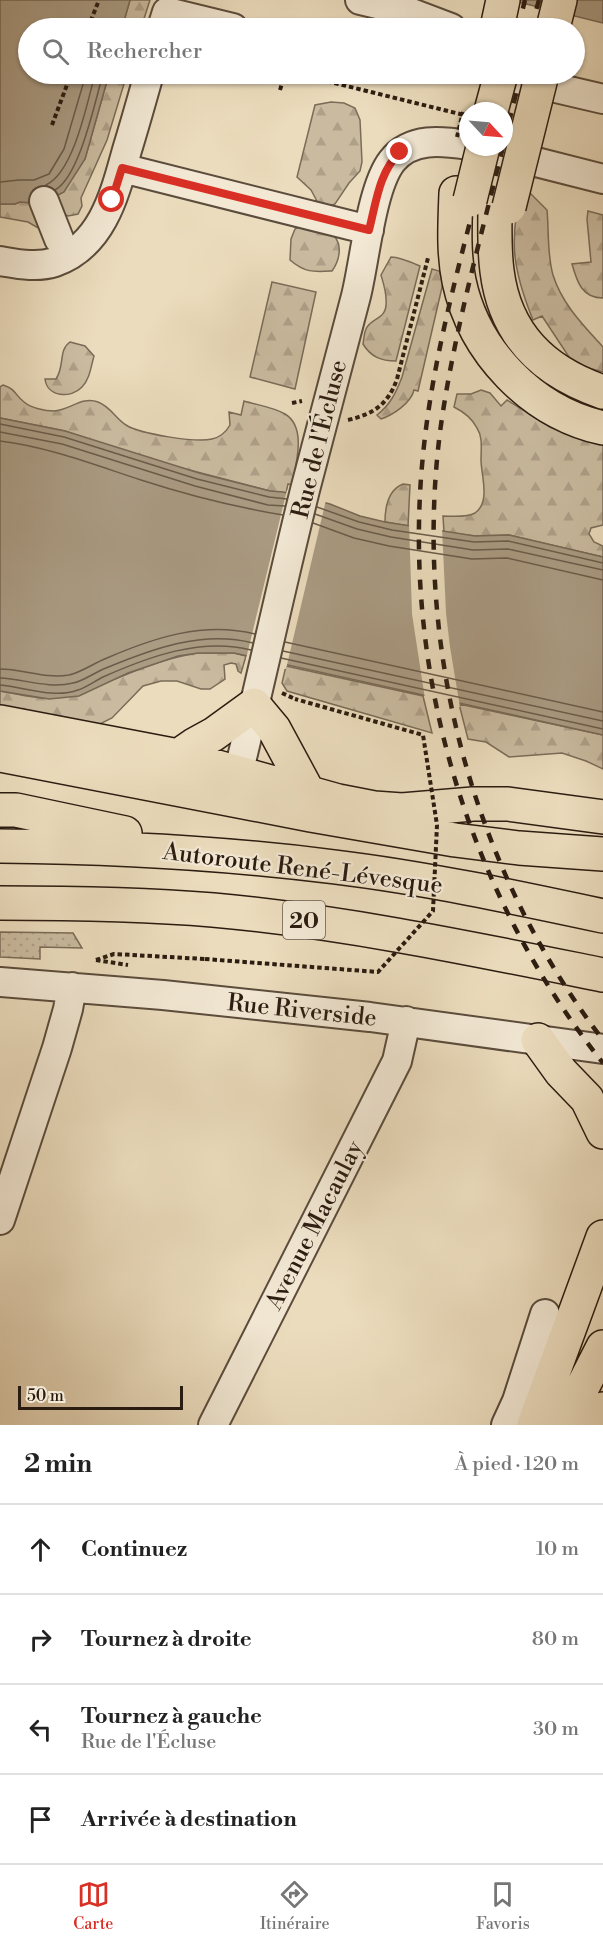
<!DOCTYPE html>
<html lang="fr">
<head>
<meta charset="utf-8">
<style>
  body { margin:0; font-family:"Libre Bodoni",serif; background:#f6f6f6; color:#222 }
  .compass { position:absolute; left:459px; top:102px; width:54px; height:54px; border-radius:50%; background:#fff; box-shadow:0 2px 4px #0004; rotate:116deg }
  .scale { position:absolute; left:18px; bottom:15px; width:165px; box-sizing:border-box; padding-left:6px; border:3px solid #2b1c11; border-top:0; font-size:16px; line-height:21px; white-space:nowrap; color:#2b1c11; -webkit-text-stroke:4px #f2e8d4; paint-order:stroke }
  .stop { position:absolute; width:18px; height:18px; margin:-14px; border:4px solid #d93025; border-radius:50%; background:#fff }
  .stop.end { background:#d93025; border-color:#fff; box-shadow:0 2px 6px #0008 }
  .list { margin:0; padding:0; list-style:none }
  h2 { display:flex; justify-content:space-between; align-items:center; height:78px; margin:0; padding:0 24px; font-size:26px }
  h2 small { font-size:20px; font-weight:400; color:#767676 }
  .list li { display:grid; grid-template-columns:39px 1fr auto; gap:18px; align-items:center; box-sizing:border-box; height:90px; padding:0 24px; border-top:2px solid #e0e0e0 }
  .list b { display:block; font-size:22px; white-space:nowrap }
  .list p { margin:0; font-size:20px; white-space:nowrap; color:#767676 }
  .list em { font-size:20px; font-style:normal; color:#767676 }
  .icon { flex:none; width:33px; height:33px; fill:none; stroke:currentColor; stroke-width:2; stroke-linecap:round; stroke-linejoin:round }
  .map { position:relative; flex:none; width:603px; height:1425px; overflow:hidden }
  .search { position:absolute; background:#fff; box-shadow:0 2px 4px #0004; left:18px; right:18px; top:18px; height:66px; display:flex; align-items:center; gap:15px; box-sizing:border-box; padding:0 21px; border-radius:33px; color:#767676; font-size:22px }
  .sheet { height:438px; background:#fff }
  nav { display:flex; justify-content:space-around; align-items:center; box-sizing:border-box; height:84px; border-top:2px solid #e0e0e0; background:#fff; font-size:16px; color:#767676 }
  nav a { display:grid; justify-items:center; gap:3px }
  nav .on { color:#d93025 }
  .map>svg:first-child { display:block }
</style>
</head>
<body>
<div class="map">
<svg width="603" height="1425" viewBox="0 0 603 1425">
  <defs>
    <pattern id="grass-dots" width="8" height="8" patternUnits="userSpaceOnUse" patternTransform="scale(1.5)"><rect width="8" height="8" fill="#cabba0"/><path d="M2 2h.1M6 6h.1" fill="none" stroke="#aea089" stroke-width="1.8" stroke-linecap="round"/></pattern>
    <pattern id="forest-firs" width="22" height="20" patternUnits="userSpaceOnUse" patternTransform="scale(1.5)"><rect width="22" height="20" fill="#cabba0"/><path d="M5 1l3.5 6h-7zM16 11l3.5 6h-7z" fill="#aea089"/></pattern>
  </defs>
  <rect width="100%" height="100%" fill="#ebdcbd"/>
  <filter id="stains"><feTurbulence type="fractalNoise" baseFrequency=".00333" numOctaves="4"/><feColorMatrix values="0 0 0 0 .2 0 0 0 0 .09 0 0 0 0 .02 0 0 0 .5 -.17"/></filter>
  <radialGradient id="worn" r=".72"><stop offset=".6" stop-color="#630" stop-opacity="0"/><stop offset="1" stop-color="#630" stop-opacity=".3"/></radialGradient>
  <!-- grass -->
  <path fill="url(#grass-dots)" stroke="#7a6c58" stroke-width="1.5" d="M0,932L73,933L82,948L40,947V959L0,957Z"/>
  <!-- forest -->
  <path fill="url(#forest-firs)" stroke="#7a6c58" stroke-width="1.5" d="M130,0H150L141,28H122Z
    M109,74H127L107,140L81,198L82,206L78,214L68,216L59,212L54,197L85,159Z
    M331,102L344,103L355,108L360,120L362,162L360,171L349,183L335,204L327,207L318,203L311,190L297,177L315,105Z
    M522,185L547,210C549,231 547,254 553,275C562,304 583,325 603,347V372L585,367L569,357L542,316L533,320C512,268 509,240 522,185Z
    M20,202L35,203L40,229L28,222L0,217V204H15Z
    M588,211L603,215V298C582,298 577,282 572,264L591,262L587,219Z
    M301,226C310,228 322,229 330,233C344,241 340,260 332,271C314,272 305,273 290,260L291,239L295,229Z
    M391,257C398,257 413,263 420,266L396,361C381,361 371,357 363,344C364,339 364,333 366,329C372,316 388,321 386,299C386,291 383,282 381,275Z
    M432,269L439,271L443,283L418,391L414,390C411,403 393,415 381,419L377,415C390,405 396,393 402,377Z
    M272,282L316,292L295,389L250,377Z
    M70,342L85,346L94,356C91,366 90,379 82,387C71,399 47,397 45,379H56C65,366 58,350 70,342Z
    M3,385C16,389 14,394 24,402C31,408 45,411 54,411C70,410 82,396 98,402C111,407 115,418 126,425C140,434 197,443 212,439C221,437 226,432 230,425L229,412L241,415L244,401C257,405 273,407 285,414C307,427 296,464 292,485L288,484L286,493L270,491L147,459L65,431L0,418V387Z
    M481,390L490,393L501,406L507,400L550,427L603,444V525L591,528L589,534L594,542L603,546V557L509,535L475,536L444,532L443,516C452,516 466,518 475,513C491,502 481,475 481,460C481,449 483,437 477,428C472,418 464,412 454,407L457,394H471Z
    M403,484L410,485L408,526L385,522C385,507 388,490 403,484Z
    M198,653H234L246,656L241,673L238,671L236,664L231,663L224,665L225,679L210,689H201L177,681H161L143,686L112,718L90,729L0,710V691C14,693 38,700 51,698C102,690 147,660 198,653Z
    M286,666L423,696L432,733L287,691L282,683Z
    M459,704L603,735V769L586,761L562,753L509,757L486,742L468,739Z"/>
  <!-- water -->
  <path fill="#aa9b83" stroke="#776855" stroke-width="1.5" d="M0,0H130L122,28H28V74H109L85,159L64,192L54,197L35,203L20,202L15,204H0Z
    M510,0H603V23Z
    M0,418L65,431L199,473L270,491L283,492L330,504L360,516L385,522L475,536L509,535L603,557V735L234,653H198L178,656L128,673L79,696L49,699L0,691Z"/>
  <!-- pier -->
  <path fill="#ebdcbd" d="M287,490L326,500L286,669L246,659Z
    M409,523L442,528L446,613L450,647L460,707L425,699L412,614Z"/>
  <g fill="none" stroke-linecap="round" stroke-linejoin="round">
    <!-- shore -->
    <path stroke="#6a5c4a" stroke-width="1.5" d="M0,182L19,180H34L49,174L64,149L86,74
      M46,185C74,172 87,103 95,74
      M55,190C80,176 95,101 103,74
      M0,424L64,437L197,479L269,497L287,499
      M0,432L62,444L195,486L268,505L285,506
      M0,441C49,447 95,465 141,480C187,495 235,507 283,515
      M317,507L359,522L392,530L474,542L508,541L603,563
      M315,514L357,529L391,537L473,550L508,549L603,570
      M313,523L354,538L389,546L472,559L507,558L603,580
      M285,642L603,712
      M283,651L603,721
      M281,658L603,729
      M0,669C23,669 45,679 69,675C82,672 94,663 107,658C153,638 204,621 255,634
      M0,678C24,679 48,689 73,683C84,681 95,672 106,668C152,649 202,630 253,643
      M0,685C25,687 53,699 78,690C87,687 95,681 103,677C148,657 201,637 251,650"/>
    <!-- minor casing -->
    <g stroke="#5b4c3c" stroke-width="32">
      <path id="minor" d="M360,0L406,11L451,28
        M162,28L167,12L233,28
        M496,74L603,99
        M477,147L603,179
        M122,168L369,230
        M44,201L59,239
        M0,261C18,264 37,268 55,262C103,245 115,193 127,150C135,124 142,99 149,74
        M233,795C258,693 280,591 305,490C322,425 339,361 356,296C365,260 371,188 392,161C411,137 442,141 468,145
        M0,982L163,995L370,1017L603,1049
        M0,1220L57,1048L68,1009L72,987
        M213,1425L397,1061L406,1021
        M506,1425L517,1401L545,1314"/>
    </g>
    <!-- major casing -->
    <g stroke="#2b1c11" stroke-width="36">
      <path id="major" d="M497,28L503,0
        M553,28L560,0
        M456,193C455,222 453,252 459,281C474,352 532,412 603,428
        M495,206C495,228 494,249 497,271C505,335 544,372 603,392
        M538,1040L561,1072L587,1099L603,1132
        M534,1425L603,1237
        M563,1425L603,1347
        M595,1425L603,1409"/>
    </g>
    <!-- highway casing -->
    <g stroke="#2b1c11" stroke-width="36">
      <path id="highway" d="M0,722L178,756L338,801L374,808L402,810L473,804H508L603,817
        M0,755L311,815L455,840L519,848L603,854
        M178,756L194,745L214,734L254,705L274,729L308,792
        M0,810H16L125,833
        M0,846C112,847 224,853 335,867C425,878 514,897 603,916
        M0,903C71,903 142,904 213,910C345,922 474,949 603,975"/>
    </g>
    <!-- path -->
    <path stroke="#2b1c11" stroke-width="4" stroke-dasharray="4.5 3" stroke-linecap="butt" d="M88,28L99,0
      M298,74L464,115
      M280,90L285,74
      M52,125L71,74
      M292,403L302,401
      M348,420C373,414 388,405 397,379L428,258
      M282,693L295,699
      M96,960L128,965
      M96,960L114,954L205,959"/>
    <!-- minor -->
    <use href="#minor" stroke="#f2e8d4" stroke-width="28"/>
    <!-- major -->
    <use href="#major" stroke="#ebdcbd" stroke-width="33"/>
    <!-- highway -->
    <use href="#highway" stroke="#ebdcbd" stroke-width="33"/>
    <!-- rail -->
    <path stroke="#2b1c11" stroke-width="4.5" stroke-dasharray="10 10" stroke-linecap="butt" d="M518,28L525,0
      M531,28L539,0
      M498,111L507,74
      M504,142L521,74
      M489,147C464,249 433,351 423,455C401,671 468,894 603,1063
      M503,147C480,241 453,336 440,432C413,646 472,869 603,1040"/>
    <!-- major-bridge casing -->
    <g stroke="#2b1c11" stroke-width="36" stroke-linecap="butt">
      <path id="major-bridge" d="M491,111L501,74
        M470,200L483,147
        M509,207L542,74"/>
    </g>
    <!-- path-bridge -->
    <path stroke="#2b1c11" stroke-width="4" stroke-dasharray="4.5 3" stroke-linecap="butt" d="M457,137L463,112
      M205,959L378,972L433,911L437,825L423,735L295,699"/>
    <!-- major-bridge -->
    <use href="#major-bridge" stroke="#ebdcbd" stroke-width="33"/>
  </g>
  <g fill="none" stroke-linecap="round" stroke-linejoin="round">
    <!-- route -->
    <path stroke="#d93025" stroke-width="8" d="M112,200L122,168L369,230C376,203 379,172 400,152"/>
  </g>
  <g text-anchor="middle" stroke-width="4.5" stroke-linejoin="round" paint-order="stroke">
    <!-- shield labels -->
    <rect fill="#f2e8d4" stroke="#67594c" stroke-width="1.5" x="283" y="901" width="42" height="38" rx="4.5"/>
    <g font-size="22" font-weight="bold" fill="#2b1c11">
      <text x="304" y="928">20</text>
    </g>
    <!-- street labels -->
    <g font-size="24" fill="#2b1c11" stroke="#f2e8d4">
      <text transform="translate(319 439) rotate(-76)" y="8">Rue de l'Écluse</text>
      <text transform="translate(303 868) rotate(7)" y="8">Autoroute René-Lévesque</text>
      <text transform="translate(302 1010) rotate(6)" y="8">Rue Riverside</text>
      <text transform="translate(314 1225) rotate(-63)" y="8">Avenue Macaulay</text>
    </g>
  </g>
  <rect width="100%" height="100%" filter="url(#stains)"/>
  <rect width="100%" height="100%" fill="url(#worn)"/>
</svg>
<svg class="compass" viewBox="-18 -18 36 36"><path d="M0-13l5 13h-10z" fill="#e53935"/><path d="M0 13l5-13h-10z" fill="#767676"/></svg>
<div class="scale">50 m</div>
<div class="stop" style="left:112px;top:200px"></div>
<div class="stop end" style="left:400px;top:152px"></div>
<div class="search"><svg class="icon" aria-label="search" viewBox="0 0 24 24"><circle cx="10" cy="10" r="6"/><path d="M15 15l6 6"/></svg>Rechercher</div>
</div>
<section class="sheet">
<h2>2 min<small>À pied · 120 m</small></h2>
<ul class="list">
<li><svg class="icon" aria-label="ahead" viewBox="0 0 24 24"><path d="M12 20V5M6 11l6-6 6 6"/></svg><div><b>Continuez</b></div><em>10 m</em></li>
<li><svg class="icon" aria-label="right" viewBox="0 0 24 24"><path d="M7 20v-9h11M14 6l5 5-5 5"/></svg><div><b>Tournez à droite</b></div><em>80 m</em></li>
<li><svg class="icon" aria-label="left" viewBox="0 0 24 24"><path d="M17 20v-9H6M10 6l-5 5 5 5"/></svg><div><b>Tournez à gauche</b><p>Rue de l'Écluse</p></div><em>30 m</em></li>
<li><svg class="icon" aria-label="arrive" viewBox="0 0 24 24"><path d="M6 21V4h12l-3 4 3 4H6"/></svg><div><b>Arrivée à destination</b></div></li>
</ul>
</section>
<nav>
<a class="on"><svg class="icon" aria-label="map" viewBox="0 0 24 24"><path d="M3 6l6-2 6 2 6-2v14l-6 2-6-2-6 2zM9 4v14M15 6v14"/></svg>Carte</a>
<a><svg class="icon" aria-label="directions" viewBox="0 0 24 24"><path d="M12 3l9 9-9 9-9-9zM9 14v-3h6M13 9l2 2-2 2"/></svg>Itinéraire</a>
<a><svg class="icon" aria-label="saved" viewBox="0 0 24 24"><path d="M7 4h10v16l-5-4-5 4z"/></svg>Favoris</a>
</nav>
</body>
</html>
